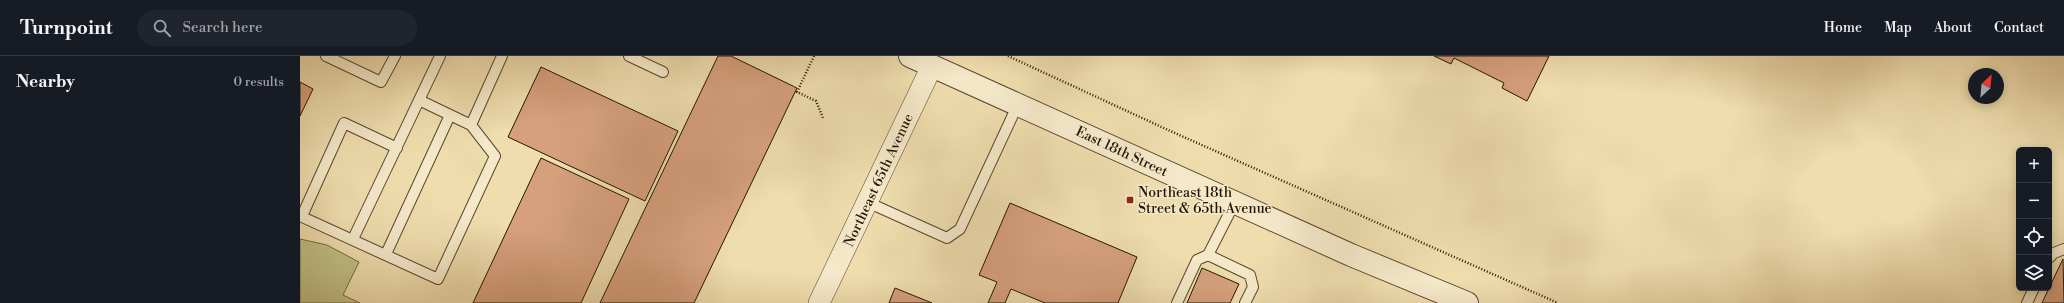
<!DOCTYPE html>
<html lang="en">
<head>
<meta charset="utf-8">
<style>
  body { margin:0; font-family:"Libre Bodoni",serif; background:#20242c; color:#f1f3f6 }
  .controls { position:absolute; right:12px; bottom:12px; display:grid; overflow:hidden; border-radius:6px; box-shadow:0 2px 10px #0003 }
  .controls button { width:36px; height:36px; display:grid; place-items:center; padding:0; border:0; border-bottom:1px solid #363941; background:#171b24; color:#f1f3f6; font:20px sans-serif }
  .compass { position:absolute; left:1668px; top:12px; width:36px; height:36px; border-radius:50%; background:#171b24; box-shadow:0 2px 10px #0003; rotate:26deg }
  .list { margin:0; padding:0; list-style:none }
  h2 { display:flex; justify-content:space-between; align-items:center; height:52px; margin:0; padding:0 16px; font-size:17px }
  h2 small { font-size:13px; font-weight:400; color:#9ea1a6 }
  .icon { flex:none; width:22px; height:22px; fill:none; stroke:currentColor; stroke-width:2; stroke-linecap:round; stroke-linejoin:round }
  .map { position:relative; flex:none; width:1764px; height:247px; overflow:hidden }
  header { display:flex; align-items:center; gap:24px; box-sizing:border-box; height:56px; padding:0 20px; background:#171b24; border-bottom:1px solid #363941 }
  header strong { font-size:19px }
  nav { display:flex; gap:22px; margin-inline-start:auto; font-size:14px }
  .search { width:280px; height:36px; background:#20242c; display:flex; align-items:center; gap:10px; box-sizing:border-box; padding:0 14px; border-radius:22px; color:#9ea1a6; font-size:15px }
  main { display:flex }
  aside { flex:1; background:#171b24 }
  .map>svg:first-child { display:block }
</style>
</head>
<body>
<header>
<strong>Turnpoint</strong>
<div class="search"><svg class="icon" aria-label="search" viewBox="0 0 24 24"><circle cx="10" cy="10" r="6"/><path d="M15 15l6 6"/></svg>Search here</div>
<nav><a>Home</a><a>Map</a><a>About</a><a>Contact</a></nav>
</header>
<main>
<aside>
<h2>Nearby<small>0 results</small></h2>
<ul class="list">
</ul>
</aside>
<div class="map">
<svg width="1764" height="247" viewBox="0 0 1764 247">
  <rect width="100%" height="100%" fill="#efddae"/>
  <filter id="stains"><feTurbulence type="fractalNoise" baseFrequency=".005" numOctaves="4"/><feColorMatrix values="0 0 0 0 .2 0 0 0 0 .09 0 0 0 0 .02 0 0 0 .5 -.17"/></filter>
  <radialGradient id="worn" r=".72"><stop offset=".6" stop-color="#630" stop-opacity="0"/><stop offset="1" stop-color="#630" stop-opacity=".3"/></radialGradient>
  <!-- green -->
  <path fill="#c1bf85" stroke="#726a44" d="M0,183L27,189L59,206L43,239L60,247H0Z"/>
  <!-- building -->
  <path fill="#d6a07d" stroke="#241502" d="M418,0H431L497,32L394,247H300Z
    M1134,0H1249L1227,45L1202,32L1204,27L1154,2L1151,8Z
    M241,11L378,75L345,145L208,81Z
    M0,26L13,33L0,60Z
    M241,102L329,143L281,247H173Z
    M710,147L837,201L818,247H745L711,233L705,247H688L697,226L679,219Z
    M1763,203L1764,247H1742L1749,232Z
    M902,212L939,228L930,247H887Z
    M595,232L632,247H589Z"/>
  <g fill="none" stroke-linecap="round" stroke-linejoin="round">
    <!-- service casing -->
    <g stroke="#57472d" stroke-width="12">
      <path id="service" d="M26,0L81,26L95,0
        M329,0L363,16
        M119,44L171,69L202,0
        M567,146L647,182L660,173L718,48
        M0,160L138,223L195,100L171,69
        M2,160L44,67L97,92
        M53,183L140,0
        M86,198L150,59
        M908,199L950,219L953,231L945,247
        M1749,202L1754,197L1764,193
        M877,247L897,204L908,199L935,146
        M1727,247L1734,232"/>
    </g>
    <!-- minor casing -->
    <g stroke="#57472d" stroke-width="22">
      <path id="minor" d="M519,247L632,10"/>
    </g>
    <!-- tertiary casing -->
    <g stroke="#57472d" stroke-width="24">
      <path id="tertiary" d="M610,0L1051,199L1167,247"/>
    </g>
    <!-- path -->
    <path stroke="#241502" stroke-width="2.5" stroke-dasharray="1 2" stroke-linecap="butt" d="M514,0L497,36L516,45L523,62
      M708,0L868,74L1258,247"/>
    <!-- service -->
    <use href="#service" stroke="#f5e9ca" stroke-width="10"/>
    <!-- minor -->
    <use href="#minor" stroke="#f5e9ca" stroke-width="21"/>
    <!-- tertiary -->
    <use href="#tertiary" stroke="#f5e9ca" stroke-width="22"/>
  </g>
  <!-- markers -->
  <rect fill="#8f2418" stroke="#f5e9ca" stroke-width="1.5" x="826" y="140" width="8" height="8" rx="2"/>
  <g text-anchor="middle" stroke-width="3" stroke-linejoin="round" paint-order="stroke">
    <!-- street labels -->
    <g font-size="14" fill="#241502" stroke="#f5e9ca">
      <text transform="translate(822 95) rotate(25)" y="5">East 18th Street</text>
      <text transform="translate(578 124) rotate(-65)" y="5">Northeast 65th Avenue</text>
    </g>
    <!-- poi labels -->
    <g font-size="14" fill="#241502" stroke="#f5e9ca" text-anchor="start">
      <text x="838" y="141">Northeast 18th<tspan x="838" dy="16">Street &amp; 65th Avenue</tspan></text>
    </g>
  </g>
  <rect width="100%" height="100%" filter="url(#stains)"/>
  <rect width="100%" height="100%" fill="url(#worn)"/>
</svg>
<div class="controls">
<button>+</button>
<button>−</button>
<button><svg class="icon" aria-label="locate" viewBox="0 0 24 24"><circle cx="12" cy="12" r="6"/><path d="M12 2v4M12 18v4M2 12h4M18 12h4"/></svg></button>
<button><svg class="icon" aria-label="layers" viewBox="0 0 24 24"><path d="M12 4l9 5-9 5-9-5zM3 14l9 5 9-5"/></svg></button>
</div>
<svg class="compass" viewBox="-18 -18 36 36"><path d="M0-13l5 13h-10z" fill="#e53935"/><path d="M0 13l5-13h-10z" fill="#9ea1a6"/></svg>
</div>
</main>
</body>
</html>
